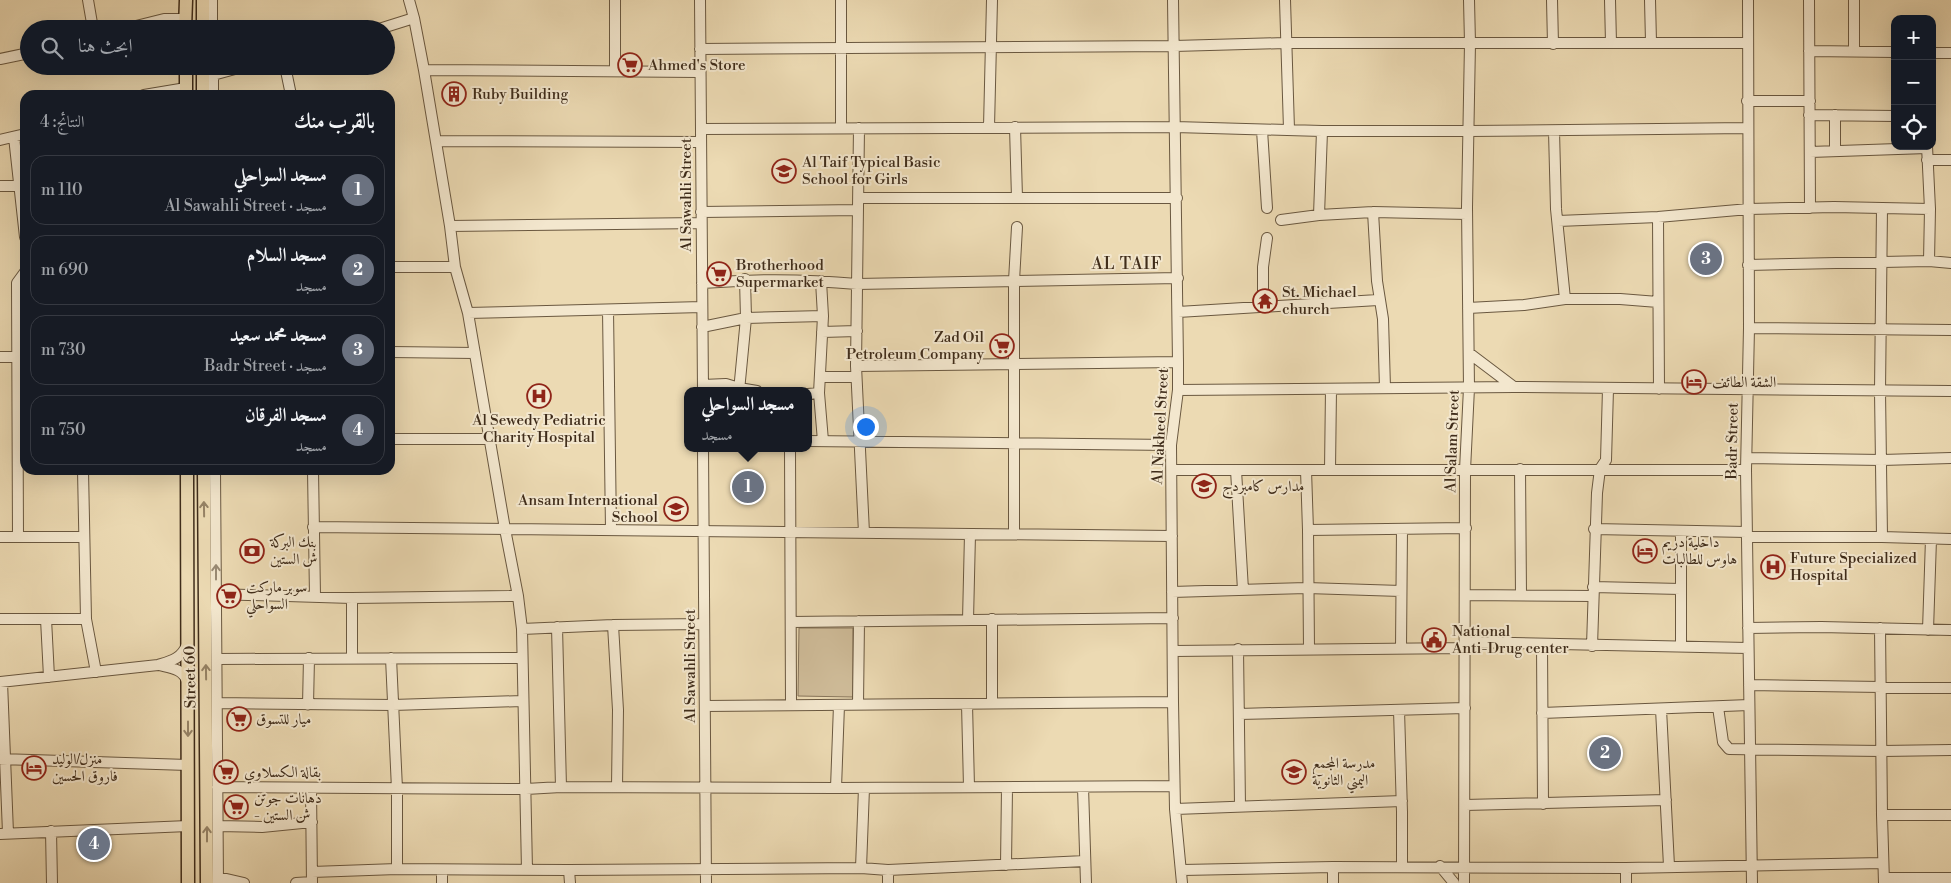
<!DOCTYPE html>
<html lang="ar">
<head>
<meta charset="utf-8">
<style>
  body { margin:0; font-family:"Libre Bodoni",Amiri,serif; background:#242831; color:#f1f3f6; direction:rtl }
  .controls { position:absolute; right:15px; top:15px; display:grid; overflow:hidden; border-radius:10px; box-shadow:0 5px 20px #0002 }
  .controls button { width:45px; height:45px; display:grid; place-items:center; padding:0; border:0; border-bottom:1px solid #363941; background:#171b24; color:#f1f3f6; font:25px sans-serif }
  .you { position:absolute; left:865px; top:426px; width:18px; height:18px; margin:-12px; border:4px solid #fff; border-radius:50%; background:#1a73e8; box-shadow:0 0 0 8px #1a73e833 }
  .badge { display:grid; place-items:center; width:32px; height:32px; border-radius:50%; background:#c59692; color:#fff; font-size:16px; font-weight:700 }
  .pin { position:absolute; translate:-50% -50%; border:2px solid #fff; box-shadow:0 1px 5px #0006 }
  .popup { position:absolute; left:684px; top:387px; width:128px; height:65px; box-sizing:border-box; display:grid; place-content:center; border-radius:10px; background:#171b24; filter:drop-shadow(0 1px 4px #0005); font-size:16px; white-space:nowrap; color:#9ea1a6 }
  .popup b { font-size:19px; color:#f1f3f6 }
  .popup::after { content:''; position:absolute; left:50%; top:100%; margin-left:-10px; border:10px solid transparent; border-top-color:#171b24 }
  .list { margin:0; padding:0; list-style:none }
  h2 { display:flex; justify-content:space-between; align-items:center; height:65px; margin:0; padding:0 20px; font-size:21px }
  h2 small { font-size:16px; font-weight:400; color:#9ea1a6 }
  .list li { display:grid; grid-template-columns:32px 1fr auto; gap:15px; align-items:center; box-sizing:border-box; height:70px; margin:0 10px 10px; padding:0 10px; border:1px solid #363941; border-radius:15px }
  .list b { display:block; font-size:19px; white-space:nowrap }
  .list p { margin:0; font-size:16px; white-space:nowrap; color:#9ea1a6 }
  .list em { font-size:16px; font-style:normal; color:#9ea1a6 }
  .icon { flex:none; width:28px; height:28px; fill:none; stroke:currentColor; stroke-width:2; stroke-linecap:round; stroke-linejoin:round }
  .map { position:relative; flex:none; width:1951px; height:883px; overflow:hidden; direction:ltr }
  .search { position:absolute; background:#171b24; box-shadow:0 5px 20px #0002; left:20px; top:20px; width:375px; height:55px; display:flex; align-items:center; gap:12px; box-sizing:border-box; padding:0 18px; border-radius:28px; color:#9ea1a6; font-size:19px }
  .panel { position:absolute; background:#171b24; box-shadow:0 5px 20px #0002; left:20px; top:90px; width:375px; height:385px; border-radius:15px; direction:rtl }
  .map>svg:first-child { display:block }
</style>
</head>
<body>
<div class="map">
<svg width="1951" height="883" viewBox="0 0 1951 883">
  <rect width="100%" height="100%" fill="#ecdab3"/>
  <filter id="stains"><feTurbulence type="fractalNoise" baseFrequency=".004" numOctaves="4"/><feColorMatrix values="0 0 0 0 .2 0 0 0 0 .09 0 0 0 0 .02 0 0 0 .5 -.17"/></filter>
  <radialGradient id="worn" r=".72"><stop offset=".6" stop-color="#630" stop-opacity="0"/><stop offset="1" stop-color="#630" stop-opacity=".3"/></radialGradient>
  <!-- green -->
  <path fill="#cfbc99" stroke="#87745a" d="M799,628H853V697L798,696Z"/>
  <g fill="none" stroke-linecap="round" stroke-linejoin="round">
    <!-- minor casing -->
    <g stroke="#6a5840" stroke-width="12">
      <path id="minor" d="M88,0L93,29
        M212,0V29
        M409,0L414,18L424,70L450,226L455,267L468,313L505,529L518,596L522,629L527,870
        M615,0V70
        M700,0L703,391
        M841,0V127
        M1173,0L1178,362V390L1171,445L1173,702L1175,809L1182,883
        M1285,0L1289,129
        M1552,0L1553,44
        M1610,0L1611,43
        M1650,0L1651,42
        M1748,0L1749,328L1746,470L1752,883
        M1809,0L1810,208
        M124,29L164,19H185
        M379,29L414,18
        M700,49L1174,46L1285,43H1748
        M1809,51L1895,52
        M1854,51V0
        M1932,53H1951
        M0,59L29,53
        M213,66V95
        M285,66L291,95
        M424,70L700,72
        M213,75L246,66
        M144,95L186,88
        M1747,101H1810
        M1809,115L1895,116
        M989,127L992,0
        M1015,127L1017,198
        M859,128L856,366L864,533
        M701,129L1175,127L1322,131H1469L1747,128
        M1262,130L1267,208
        M1554,131L1556,209L1565,299
        M14,137L25,237
        M0,140L25,134
        M436,141L701,142
        M1927,146L1930,209L1929,261
        M1835,151V115
        M1810,152L1927,148
        M1927,160H1951
        M0,186H24
        M859,198H1177
        M1882,208L1880,391L1882,537
        M701,212L858,210
        M1373,212L1377,281L1383,319L1385,388
        M1319,215L1322,131
        M1658,217L1659,389
        M1281,220L1319,215L1373,212L1467,214
        M1558,221L1658,217L1749,209L1834,207L1930,209
        M450,226L701,223
        M1748,265L1929,261L1951,263
        M390,267H455
        M821,281L823,316L819,393L823,441
        M702,283C754,279 805,279 857,284L1178,278
        M1263,307V267L1267,238
        M1468,308L1524,305L1565,299H1620L1658,302
        M608,310L611,530
        M1178,312L1378,300
        M468,313L702,307
        M702,327L746,318L823,316
        M1749,328L1951,330
        M822,332L857,331
        M390,352L475,353
        M1469,353L1514,387
        M0,357H25
        M856,366L1178,362
        M820,377H856
        M703,385L726,384L739,388L757,391
        M1178,390L1514,387L1951,391
        M739,391L746,318L745,279
        M808,394L819,393
        M390,439H490
        M808,441L1171,445
        M703,448L706,883
        M790,448L791,705
        M1747,458L1882,460L1951,458
        M1520,469L1521,595
        M83,470L86,619L96,672
        M215,470L218,883
        M313,470L315,596
        M1172,470H1746
        M1236,470L1243,590
        M1306,470L1308,530L1309,649
        M1330,470L1331,389
        M313,527L1172,536
        M1594,529L1747,532
        M1308,530L1466,528
        M1681,531V647
        M1014,534V281L1017,227
        M0,537H84
        M18,537L17,283L25,272
        M1747,537H1882L1951,539
        M1593,587L1681,589
        M1172,592L1307,588L1401,591
        M216,594L352,598L518,596
        M1466,595L1593,596
        M0,619H86
        M46,619L49,677
        M968,620L970,534
        M791,622L1173,618
        M613,625L618,710L617,787
        M557,627L561,787
        M1748,628L1821,627L1951,630
        M1880,628L1882,815L1884,883
        M522,629L613,625L704,624
        M1928,630L1931,539
        M1466,642L1748,648
        M1542,645L1543,804
        M1592,646L1597,493L1600,469L1606,460L1608,389
        M1401,648L1402,529
        M1238,649L1240,806
        M1173,651L1466,648
        M352,658V598
        M391,658L397,789V869
        M217,659L522,658
        M159,665C171,668 183,669 187,681
        M0,682L158,665C171,661 181,659 187,645
        M2,682L8,833
        M1749,685L1951,688
        M217,703L393,705L522,701
        M992,703V619
        M858,704L859,621
        M967,704L969,787
        M308,705L309,658
        M705,706L1173,702
        M1718,707L1723,742L1729,749L1882,751L1951,750
        M1661,709L1669,866
        M1399,710L1402,812V867
        M1542,713L1749,705
        M1239,714L1465,708
        M0,759L188,765
        M217,787L526,789L561,787L836,788L1174,786
        M1083,787L1086,883
        M311,788L312,883
        M836,788L839,705
        M1465,805L1666,800
        M1175,809L1402,801
        M1882,815H1951
        M218,826L262,827L312,822
        M51,831L52,883
        M0,834L188,826
        M1006,865L1007,788
        M1440,866L1454,883
        M1333,867V883
        M861,868L864,788
        M1626,868V883
        M569,870L570,883
        M1182,870L1333,867L1626,868L1883,863
        M312,872L397,869L569,870L861,868L888,870L1085,861
        M218,877L244,883
        M1884,878H1951
        M296,883L312,882
        M442,883V870
        M888,883V870
        M1464,883L1465,470L1469,388L1467,207L1470,43L1469,0"/>
    </g>
    <!-- major casing -->
    <g stroke="#3f2c1a" stroke-width="15">
      <path id="major" d="M185,29L186,0
        M203,29V0
        M186,66V95
        M203,95V66
        M187,470L188,883
        M204,470L207,883"/>
    </g>
    <!-- minor -->
    <use href="#minor" stroke="#f3e7ce" stroke-width="10"/>
    <!-- major -->
    <use href="#major" stroke="#ecdab3" stroke-width="12"/>
  </g>
  <!-- one-way arrows -->
  <defs><path id="oneway-shaft" d="M-6 0H5M1.5-3L5.5 0L1.5 3" fill="none" stroke-width="1.6" stroke-linecap="round" stroke-linejoin="round" transform="scale(1.25)"/></defs>
  <g stroke="#968366">
    <use href="#oneway-shaft" transform="translate(204 509) rotate(-91)"/>
    <use href="#oneway-shaft" transform="translate(206 672) rotate(-91)"/>
    <use href="#oneway-shaft" transform="translate(188 729) rotate(90)"/>
    <use href="#oneway-shaft" transform="translate(207 834) rotate(-90)"/>
  </g>
  <use stroke="#998a74" href="#oneway-shaft" transform="translate(216 572) rotate(-90)"/>
  <!-- icons -->
  <defs>
    <g id="supermarket-ring" transform="scale(1.25)"><circle r="9.5" fill="#f3e7ce" stroke="#8f2418" stroke-width="1.5"/><path d="M-6-5.5h2.5l.6 2H6L4.5 2H-2.5L-4.4-4H-6ZM-1.5 3.2a1.3 1.3 0 1 0 .1 0ZM3 3.2a1.3 1.3 0 1 0 .1 0Z" fill="#8f2418"/></g>
    <g id="building-ring" transform="scale(1.25)"><circle r="9.5" fill="#f3e7ce" stroke="#8f2418" stroke-width="1.5"/><path d="M-4-6H4V6H1V3H-1V6H-4ZM-2.5-4.3h1.7v1.8h-1.7ZM.8-4.3h1.7v1.8H.8ZM-2.5-1h1.7V.8h-1.7ZM.8-1h1.7V.8H.8Z" fill="#8f2418"/></g>
    <g id="school-ring" transform="scale(1.25)"><circle r="9.5" fill="#f3e7ce" stroke="#8f2418" stroke-width="1.5"/><path d="M0-5L7-2L0 1L-7-2ZM-4 1L0 2.5L4 1V4Q0 6-4 4Z" fill="#8f2418"/></g>
    <g id="temple-ring" transform="scale(1.25)"><circle r="9.5" fill="#f3e7ce" stroke="#8f2418" stroke-width="1.5"/><path d="M0-6L5-2H3V0L6.5 2.5H4V6H1.5V3h-3V6H-4V2.5H-6.5L-3 0V-2H-5Z" fill="#8f2418"/></g>
    <g id="hotel-ring" transform="scale(1.25)"><circle r="9.5" fill="#f3e7ce" stroke="#8f2418" stroke-width="1.5"/><path d="M-6-4.5h1.5V1H6V5H4.5V3h-9V5H-6ZM-4 0a1.8 1.8 0 1 1 3.6 0ZM.5 0V-2.5h3Q6-2.5 6 0Z" fill="#8f2418"/></g>
    <g id="hospital-ring" transform="scale(1.25)"><circle r="9.5" fill="#f3e7ce" stroke="#8f2418" stroke-width="1.5"/><path d="M-5-5h3v3.5h4V-5h3V5h-3V1.5h-4V5h-3Z" fill="#8f2418"/></g>
    <g id="bank-ring" transform="scale(1.25)"><circle r="9.5" fill="#f3e7ce" stroke="#8f2418" stroke-width="1.5"/><path d="M-6-4H6V4H-6ZM0-2.3a2.3 2.3 0 1 0 0 4.6a2.3 2.3 0 1 0 0-4.6Z" fill="#8f2418"/></g>
    <g id="civic-ring" transform="scale(1.25)"><circle r="9.5" fill="#f3e7ce" stroke="#8f2418" stroke-width="1.5"/><path d="M-.6-6.5H3V-4.5H.6V-3L4-1V1h2V6H-6V1h2V-1L-.6-3ZM-1.2 2.5V6h2.4V2.5Z" fill="#8f2418"/></g>
  </defs>
  <g fill-rule="evenodd">
    <use href="#supermarket-ring" x="630" y="65"/>
    <use href="#building-ring" x="454" y="94"/>
    <use href="#school-ring" x="784" y="171"/>
    <use href="#supermarket-ring" x="719" y="274"/>
    <use href="#temple-ring" x="1265" y="301"/>
    <use href="#supermarket-ring" x="1002" y="346"/>
    <use href="#hotel-ring" x="1694" y="382"/>
    <use href="#hospital-ring" x="539" y="396"/>
    <use href="#school-ring" x="1204" y="486"/>
    <use href="#school-ring" x="676" y="509"/>
    <use href="#bank-ring" x="252" y="551"/>
    <use href="#hotel-ring" x="1645" y="551"/>
    <use href="#hospital-ring" x="1773" y="567"/>
    <use href="#supermarket-ring" x="229" y="596"/>
    <use href="#civic-ring" x="1434" y="640"/>
    <use href="#supermarket-ring" x="239" y="719"/>
    <use href="#hotel-ring" x="34" y="768"/>
    <use href="#supermarket-ring" x="226" y="772"/>
    <use href="#school-ring" x="1294" y="772"/>
    <use href="#supermarket-ring" x="236" y="807"/>
  </g>
  <g text-anchor="middle" stroke-width="4" stroke-linejoin="round" paint-order="stroke">
    <!-- poi labels -->
    <g font-size="15" fill="#3f2c1a" stroke="#f3e7ce" text-anchor="start">
      <text x="648" y="70">Ahmed's Store</text>
      <text x="472" y="99">Ruby Building</text>
      <text x="802" y="167">Al Taif Typical Basic<tspan x="802" dy="17">School for Girls</tspan></text>
      <text x="736" y="270">Brotherhood<tspan x="736" dy="17">Supermarket</tspan></text>
      <text x="1282" y="297">St. Michael<tspan x="1282" dy="17">church</tspan></text>
      <text x="984" y="342" text-anchor="end">Zad Oil<tspan x="984" dy="17">Petroleum Company</tspan></text>
      <text x="1712" y="387">الشقة الطائف</text>
      <text x="539" y="425" text-anchor="middle">Al Sewedy Pediatric<tspan x="539" dy="17">Charity Hospital</tspan></text>
      <text x="1222" y="491">مدارس كامبردج</text>
      <text x="658" y="505" text-anchor="end">Ansam International<tspan x="658" dy="17">School</tspan></text>
      <text x="270" y="547">بنك البركة<tspan x="270" dy="17">ش الستين</tspan></text>
      <text x="1662" y="547">داخلية دريم<tspan x="1662" dy="17">هاوس للطالبات</tspan></text>
      <text x="1790" y="563">Future Specialized<tspan x="1790" dy="17">Hospital</tspan></text>
      <text x="246" y="592">سوبر ماركت<tspan x="246" dy="17">السواحلي</tspan></text>
      <text x="1452" y="636">National<tspan x="1452" dy="17">Anti-Drug center</tspan></text>
      <text x="256" y="724">ميار للتسوق</text>
      <text x="52" y="764">منزل/الوليد<tspan x="52" dy="17">فاروق الحسين</tspan></text>
      <text x="1312" y="768">مدرسة المجمع<tspan x="1312" dy="17">اليمني الثانوية</tspan></text>
      <text x="244" y="777">بقالة الكسلاوي</text>
      <text x="254" y="803">دهانات جوتن<tspan x="254" dy="17">- ش الستين</tspan></text>
    </g>
    <!-- street labels -->
    <g font-size="15" fill="#3f2c1a" stroke="#f3e7ce">
      <text transform="translate(686 195) rotate(-90)" y="5">Al Sawahli Street</text>
      <text transform="translate(1160 426) rotate(-87)" y="5">Al Nakheel Street</text>
      <text transform="translate(1452 441) rotate(-88)" y="5">Al Salam Street</text>
      <text transform="translate(1732 441) rotate(-89)" y="5">Badr Street</text>
      <text transform="translate(690 666) rotate(-90)" y="5">Al Sawahli Street</text>
      <text transform="translate(190 677) rotate(-91)" y="5">Street 60</text>
    </g>
    <!-- neighbourhood labels -->
    <g font-size="16" letter-spacing="1" fill="#3f2c1a" stroke="#f3e7ce">
      <text x="1127" y="269">AL TAIF</text>
    </g>
  </g>
  <rect width="100%" height="100%" filter="url(#stains)"/>
  <rect width="100%" height="100%" fill="url(#worn)"/>
</svg>
<div class="controls">
<button>+</button>
<button>−</button>
<button><svg class="icon" aria-label="locate" viewBox="0 0 24 24"><circle cx="12" cy="12" r="6"/><path d="M12 2v4M12 18v4M2 12h4M18 12h4"/></svg></button>
</div>
<div class="you"></div>
<div class="pin badge" style="left:748px;top:487px;background:#6b7280">1</div>
<div class="popup"><b>مسجد السواحلي</b>مسجد</div>
<div class="pin badge" style="left:1605px;top:753px;background:#6b7280">2</div>
<div class="pin badge" style="left:1706px;top:259px;background:#6b7280">3</div>
<div class="pin badge" style="left:94px;top:844px;background:#6b7280">4</div>
<div class="search"><svg class="icon" aria-label="search" viewBox="0 0 24 24"><circle cx="10" cy="10" r="6"/><path d="M15 15l6 6"/></svg>ابحث هنا</div>
<section class="panel">
<h2>بالقرب منك<small>النتائج: 4</small></h2>
<ul class="list">
<li><span class="badge" style="background:#6b7280">1</span><div><b>مسجد السواحلي</b><p>مسجد · Al Sawahli Street</p></div><em>110 m</em></li>
<li><span class="badge" style="background:#6b7280">2</span><div><b>مسجد السلام</b><p>مسجد</p></div><em>690 m</em></li>
<li><span class="badge" style="background:#6b7280">3</span><div><b>مسجد محمد سعيد</b><p>مسجد · Badr Street</p></div><em>730 m</em></li>
<li><span class="badge" style="background:#6b7280">4</span><div><b>مسجد الفرقان</b><p>مسجد</p></div><em>750 m</em></li>
</ul>
</section>
</div>
</body>
</html>
